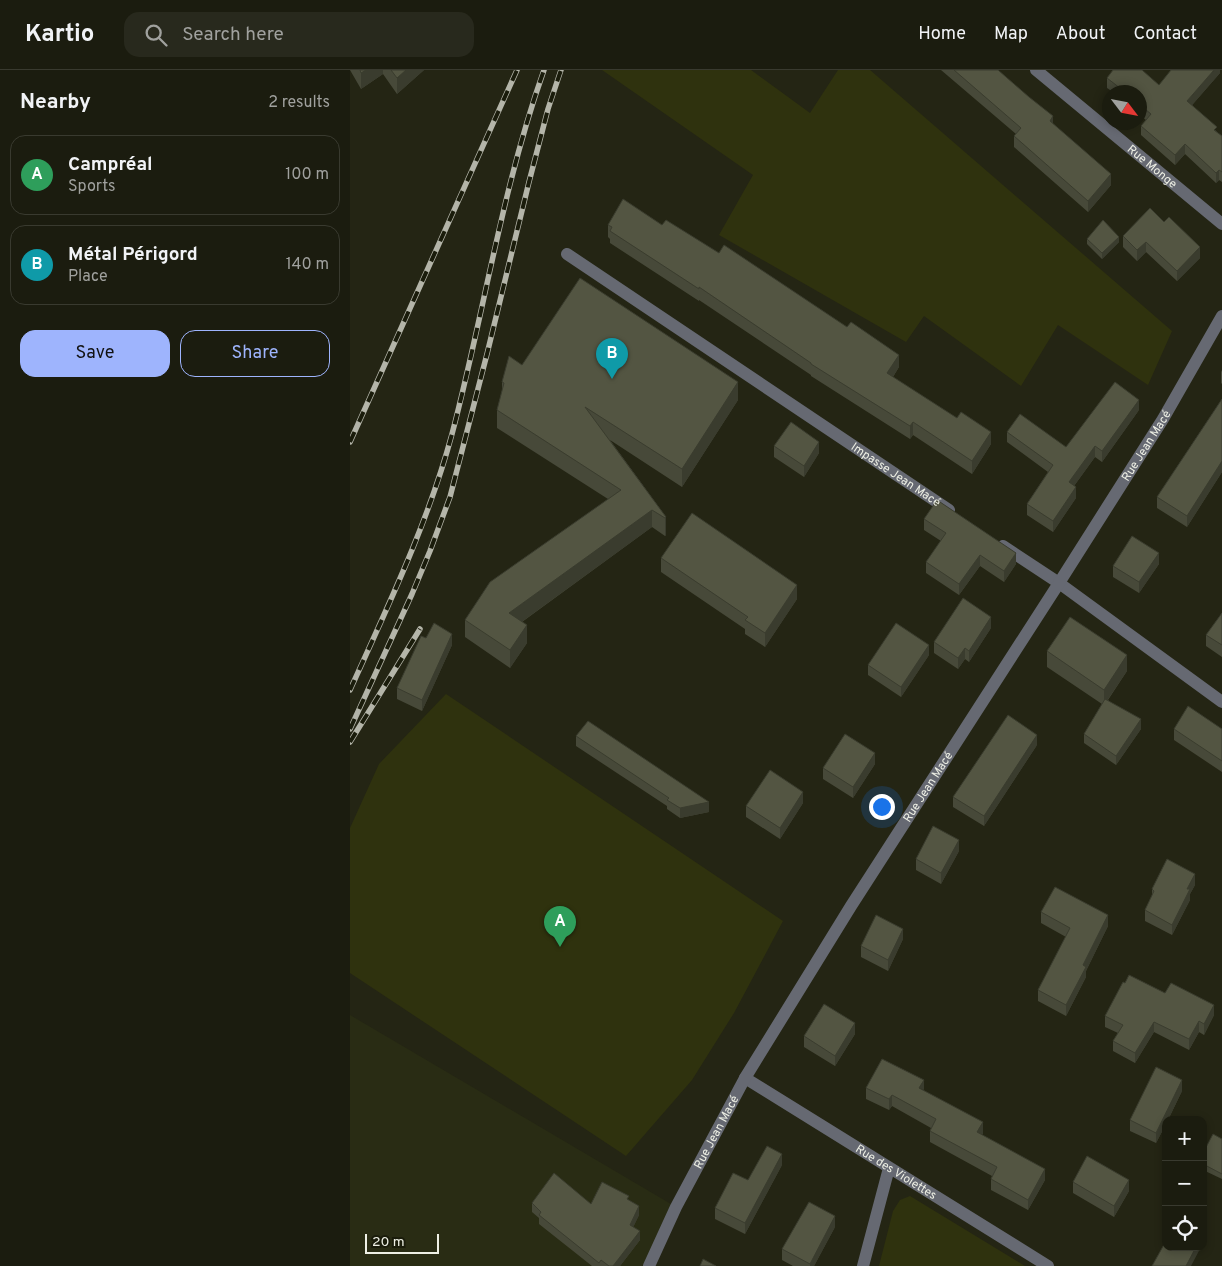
<!DOCTYPE html>
<html lang="en">
<head>
<meta charset="utf-8">
<style>
  body { margin:0; font-family:Overpass,sans-serif; background:#28291d; color:#f1f3f6 }
  .controls { position:absolute; right:15px; bottom:15px; display:grid; overflow:hidden; border-radius:10px; box-shadow:0 2px 8px #0003 }
  .controls button { width:45px; height:45px; display:grid; place-items:center; padding:0; border:0; border-bottom:1px solid #393a2f; background:#1b1c0f; color:#f1f3f6; font:25px sans-serif }
  .compass { position:absolute; left:752px; top:15px; width:45px; height:45px; border-radius:50%; background:#1b1c0f; box-shadow:0 2px 8px #0003; rotate:122deg }
  .scale { position:absolute; left:15px; bottom:12px; width:74px; box-sizing:border-box; padding-left:5px; border:2px solid #eef0e5; border-top:0; font-size:14px; line-height:18px; white-space:nowrap; color:#eef0e5; -webkit-text-stroke:4px #1a1c0b; paint-order:stroke }
  .you { position:absolute; left:531px; top:736px; width:18px; height:18px; margin:-12px; border:4px solid #fff; border-radius:50%; background:#1a73e8; box-shadow:0 0 0 8px #1a73e833 }
  .badge { display:grid; place-items:center; width:32px; height:32px; border-radius:50%; background:#9eb4fd; color:#fff; font-size:16px; font-weight:700 }
  .pin { position:absolute; translate:-50% -41px; filter:drop-shadow(0 1px 2px #0008) }
  .pin::after { content:''; position:absolute; top:26px; width:18px; height:15px; background:inherit; clip-path:polygon(0 0,100% 0,50% 100%) }
  .list { margin:0; padding:0; list-style:none }
  h2 { display:flex; justify-content:space-between; align-items:center; height:65px; margin:0; padding:0 20px; font-size:21px }
  h2 small { font-size:16px; font-weight:400; color:#a0a19e }
  .list li { display:grid; grid-template-columns:32px 1fr auto; gap:15px; align-items:center; box-sizing:border-box; height:80px; margin:0 10px 10px; padding:0 10px; border:1px solid #393a2f; border-radius:15px }
  .list b { display:block; font-size:19px; white-space:nowrap }
  .list p { margin:0; font-size:16px; white-space:nowrap; color:#a0a19e }
  .list em { font-size:16px; font-style:normal; color:#a0a19e }
  .actions { display:flex; gap:10px; padding:15px 20px }
  .actions a { flex:1; padding:11px 0; border:1px solid #9eb4fd; border-radius:15px; text-align:center; font-size:18px; color:#9eb4fd }
  .actions .main { background:#9eb4fd; color:#111 }
  .icon { flex:none; width:28px; height:28px; fill:none; stroke:currentColor; stroke-width:2; stroke-linecap:round; stroke-linejoin:round }
  .map { position:relative; flex:none; width:872px; height:1196px; overflow:hidden }
  header { display:flex; align-items:center; gap:30px; box-sizing:border-box; height:70px; padding:0 25px; background:#1b1c0f; border-bottom:1px solid #393a2f }
  header strong { font-size:24px }
  nav { display:flex; gap:28px; margin-inline-start:auto; font-size:18px }
  .search { width:350px; height:45px; background:#28291d; display:flex; align-items:center; gap:12px; box-sizing:border-box; padding:0 18px; border-radius:15px; color:#a0a19e; font-size:19px }
  main { display:flex }
  aside { flex:1; background:#1b1c0f }
  .map>svg:first-child { display:block }
</style>
</head>
<body>
<header>
<strong>Kartio</strong>
<div class="search"><svg class="icon" aria-label="search" viewBox="0 0 24 24"><circle cx="10" cy="10" r="6"/><path d="M15 15l6 6"/></svg>Search here</div>
<nav><a>Home</a><a>Map</a><a>About</a><a>Contact</a></nav>
</header>
<main>
<aside>
<h2>Nearby<small>2 results</small></h2>
<ul class="list">
<li><span class="badge" style="background:#2e9e5b">A</span><div><b>Campréal</b><p>Sports</p></div><em>100 m</em></li>
<li><span class="badge" style="background:#0f9aa8">B</span><div><b>Métal Périgord</b><p>Place</p></div><em>140 m</em></li>
</ul>
<div class="actions"><a class="main">Save</a><a>Share</a></div>
</aside>
<div class="map">
<svg width="872" height="1196" viewBox="0 0 872 1196">
  <rect width="100%" height="100%" fill="#242514"/>
  <!-- built -->
  <path fill="#292c14" d="M0,945L326,1137L300,1196H0Z"/>
  <!-- green -->
  <path fill="#2f320e" d="M252,0H401L460,43L488,0H520L822,261L798,315L708,255L671,316L574,246L556,272L369,165L403,105Z
    M96,624L433,851L384,943L342,1010L276,1086L0,903V758L29,694Z
    M560,1126L675,1196H529L543,1141L550,1130Z"/>
  <g fill="none" stroke-linecap="round" stroke-linejoin="round">
    <!-- minor -->
    <g stroke="#666972" stroke-width="12">
      <path id="s1" d="M686,0L872,154"/>
      <path id="s2" d="M217,184L599,440"/>
      <path d="M653,476L709,513L872,632"/>
      <path id="s3" d="M395,1008L698,1196"/>
      <path id="s4" d="M299,1196L326,1137L395,1008L501,836L709,513L813,349L872,246"/>
      <path d="M513,1196L539,1098"/>
    </g>
    <!-- rail casing -->
    <g stroke="#b4b5a9" stroke-width="5.5">
      <path id="rail" d="M0,372L167,0
        M0,620C38,536 78,453 102,364C134,243 152,118 194,0
        M0,659L62,524L80,481L100,427L137,284L179,112L198,39L211,0
        M0,672L70,559"/>
    </g>
    <!-- rail -->
    <use href="#rail" stroke="#1a1c0b" stroke-width="4" stroke-dasharray="11" stroke-linecap="butt"/>
  </g>
  <!-- wall -->
  <path fill="#474939" d="M0,0H74L47,24L33,4L11,19Z
    M591,0H648L761,115L738,142L664,77V66L666,64Z
    M870,0V3L842,35L867,62L872,66V112L869,110L866,113L835,84L825,95L791,65V56L796,50L790,45V22H763L757,18V8L809,15Z
    M814,152L850,188L827,211L796,182L787,191L773,177V166Z
    M258,155H312L549,297L543,307L641,374L622,404L563,365L560,369L461,306V305L349,230V231L260,173V169L258,167Z
    M737,169L769,172L752,189L737,174Z
    M172,295L388,330L332,417L260,370L316,447V465L315,466L302,457L172,552L177,573L160,598L115,567V550L258,429L147,358V340L152,321V312Z
    M872,300V314L871,313V302Z
    M872,329V402L837,457L807,438V427Z
    M789,340L752,392L745,387L724,416L726,428L703,462L677,445V434L698,402L657,372V362L716,377Z
    M424,376L469,383L454,407L424,387Z
    M574,449L666,494L654,512L630,496L609,525L576,503V492L591,471L574,460Z
    M311,488L447,529L415,577L395,564V559L311,502Z
    M809,494L789,523L763,507V496Z
    M872,543V587L856,576V565Z
    M641,558L619,592L615,589L608,599L584,583V572Z
    M76,568L102,575L72,641L47,629V618Z
    M697,581L777,601L758,630L791,659L766,695L734,673V664L752,634L697,597Z
    M579,585L551,627L518,605V595Z
    M824,659H872V702L824,670Z
    M226,666L359,742L330,748L317,739V736L226,676Z
    M687,675L634,756L603,737V727Z
    M525,694L503,728L473,709V698Z
    M453,733L430,769L396,747V736Z
    M609,781L591,814L566,800V789Z
    M845,815L840,824V830L822,865L795,851V840L802,826V819Z
    M691,842L758,856L736,901V907L716,946L688,931V920L716,867L691,853Z
    M553,869L538,901L511,887V876Z
    M864,945L854,965L849,962L839,980L804,962L785,993L763,981V971L768,963L755,957V946Z
    M505,964L485,996L454,977V966Z
    M516,1018L573,1021L633,1063L632,1065L695,1110L678,1140L641,1120V1109L642,1106L580,1072V1061L581,1058L542,1036L539,1040L516,1029Z
    M832,1021L818,1050H816V1054L806,1073L780,1061V1050Z
    M872,1069V1109L853,1100V1083Z
    M432,1095L395,1164L365,1149V1138L398,1110Z
    M723,1112L779,1121L764,1147L723,1123Z
    M279,1130L289,1145L283,1157L290,1170L270,1196H242L189,1154V1148L182,1142V1133L241,1134Z
    M485,1157L464,1196H443L432,1190V1179Z"/>
  <!-- shaded-wall -->
  <path fill="#3a3c2e" d="M16,0H33V4L11,19V3Z
    M56,0H74L47,24V8Z
    M864,0H870V3L837,41V31Z
    M703,46V57L700,51Z
    M835,74V84L825,95V85Z
    M869,100V110L866,113V103Z
    M761,104V115L738,142V131Z
    M769,167V172L752,189V183Z
    M796,172V182L787,191V180Z
    M850,177V188L827,211V201Z
    M549,285V297L537,316V303Z
    M388,312V330L332,417V399Z
    M789,330V340L752,392V381Z
    M563,352V365L560,369V356Z
    M641,362V374L622,404V391Z
    M469,372V383L454,407V396Z
    M745,376V387L719,423V412Z
    M872,391V402L837,457V446Z
    M726,417V428L703,462V451Z
    M302,440V457L159,561V543Z
    M316,447V465L315,466V448Z
    M666,483V494L654,512V501Z
    M809,483V494L789,523V512Z
    M630,485V496L609,525V514Z
    M447,515V529L415,577V563Z
    M641,547V558L619,592V581Z
    M177,555V573L160,598V580Z
    M102,564V575L72,641V630Z
    M579,575V585L551,627V617Z
    M615,578V589L608,599V588Z
    M777,585V601L754,635V620Z
    M791,649V659L766,695V686Z
    M687,665V675L634,756V746Z
    M525,683V694L503,728V717Z
    M453,722V733L430,769V758Z
    M359,732V742L330,748V738Z
    M609,770V781L591,814V803Z
    M845,804V815L840,824V830L822,865V855L837,819Z
    M758,845V856L736,901V907L716,946V935L733,895Z
    M553,859V869L538,901V890Z
    M864,935V945L854,965V954Z
    M849,951V962L839,980V969Z
    M804,952V962L785,993V983Z
    M505,953V964L485,996V986Z
    M574,1010V1020L569,1018Z
    M832,1010V1021L818,1050H816V1054L806,1073V1063Z
    M542,1025V1036L539,1040V1029Z
    M633,1052V1063L627,1073V1062Z
    M432,1084V1095L395,1164V1153Z
    M695,1099V1110L678,1140V1130Z
    M779,1110V1121L764,1147V1136Z
    M289,1136V1145L280,1164V1155Z
    M485,1146V1157L464,1196H460V1194Z
    M856,1158V1168L853,1174V1163Z
    M290,1161V1170L270,1196H263Z
    M846,1177H851L841,1196H836Z"/>
  <!-- building -->
  <path fill="#535542" stroke="#3a3c2e" d="M10,0H16L11,3Z
    M41,0H56L47,8Z
    M604,0H648L679,27L703,46L700,51L761,104L738,131L664,66L671,58Z
    M763,0H792L809,15L821,0H864L837,31L867,57L864,60L872,66V102L869,100L866,103L835,74L825,85L791,56L801,44L790,35V22H775L757,8Z
    M273,129L312,155L316,150L369,183L374,175L497,257L501,252L549,285L537,303L607,348L611,342L641,362L622,391L563,352L560,356L461,294V293L349,217V219L260,161L262,157L258,155Z
    M800,138L814,152L819,147L850,177L827,201L796,172L787,180L773,166Z
    M753,150L769,167L752,183L737,169Z
    M230,208L388,312L332,399L235,337L316,447L315,448L302,440L159,543L177,555L160,580L115,550L140,512L271,420L147,340L154,313L152,312L159,286L172,295Z
    M765,312L789,330L752,381L745,376L719,412L726,417L703,451L677,434L703,395L657,362L670,344L716,377Z
    M872,329V391L837,446L807,427Z
    M441,352L469,372L454,396L424,376Z
    M587,430L666,483L654,501L630,485L609,514L576,492L596,463L574,449Z
    M342,443L447,515L415,563L395,550L398,547L311,488Z
    M782,466L809,483L789,512L763,496Z
    M613,528L641,547L619,581L615,578L608,588L584,572Z
    M872,543V575L856,565Z
    M720,547L777,585L754,620L697,581Z
    M84,553L102,564L72,630L47,618L71,566L76,568Z
    M546,553L579,575L551,617L518,595Z
    M755,629L791,649L766,686L734,664Z
    M838,636L872,659V691L824,659Z
    M658,645L687,665L634,746L603,727Z
    M238,651L359,732L330,738L317,730L319,728L226,666Z
    M495,664L525,683L503,717L473,698Z
    M420,700L453,722L430,758L396,736Z
    M583,756L609,770L591,803L566,789Z
    M817,789L845,804L837,819H840L822,855L795,840L804,821L802,819Z
    M705,817L758,845L733,895L736,897L716,935L688,920L720,858L691,842Z
    M526,845L553,859L538,890L511,876Z
    M779,905L815,923L821,913L864,935L854,954L849,951L839,969L804,952L785,983L763,971L773,955L755,946L773,912L775,913Z
    M474,934L505,953L485,986L454,966Z
    M532,989L574,1010L569,1018L633,1052L627,1062L695,1099L678,1130L641,1109L647,1097L580,1061L586,1049L542,1025L539,1029L516,1018Z
    M806,997L832,1010L806,1063L780,1050Z
    M863,1064L872,1069V1104L853,1094V1083Z
    M417,1076L432,1084L395,1153L365,1138L383,1103L398,1110Z
    M737,1086L779,1110L764,1136L723,1112Z
    M204,1103L241,1134L252,1112L279,1126L277,1129L289,1136L280,1155L290,1161L263,1196H259L251,1190L249,1193L189,1145L191,1142L182,1133Z
    M459,1132L485,1146L460,1194L432,1179Z
    M853,1156L856,1158L853,1163Z
    M816,1171V1177H846L836,1196H802Z
    M353,1189L366,1196H350Z"/>
  <g text-anchor="middle" stroke-width="4" stroke-linejoin="round" paint-order="stroke">
    <!-- street labels -->
    <g font-size="12" fill="#eef0e5" stroke="#1a1c0b">
      <text dy="4" stroke="none"><textPath href="#s1" startOffset="151">Rue Monge</textPath></text>
      <text dy="4" stroke="none"><textPath href="#s4" startOffset="960">Rue Jean Macé</textPath></text>
      <text dy="4" stroke="none"><textPath href="#s2" startOffset="396">Impasse Jean Macé</textPath></text>
      <text dy="4" stroke="none"><textPath href="#s4" startOffset="555">Rue Jean Macé</textPath></text>
      <text dy="4" stroke="none"><textPath href="#s4" startOffset="150">Rue Jean Macé</textPath></text>
      <text dy="4" stroke="none"><textPath href="#s3" startOffset="178">Rue des Violettes</textPath></text>
    </g>
  </g>
</svg>
<div class="controls">
<button>+</button>
<button>−</button>
<button><svg class="icon" aria-label="locate" viewBox="0 0 24 24"><circle cx="12" cy="12" r="6"/><path d="M12 2v4M12 18v4M2 12h4M18 12h4"/></svg></button>
</div>
<svg class="compass" viewBox="-18 -18 36 36"><path d="M0-13l5 13h-10z" fill="#e53935"/><path d="M0 13l5-13h-10z" fill="#a0a19e"/></svg>
<div class="scale">20 m</div>
<div class="you"></div>
<div class="pin badge" style="left:210px;top:877px;background:#2e9e5b">A</div>
<div class="pin badge" style="left:262px;top:309px;background:#0f9aa8">B</div>
</div>
</main>
</body>
</html>
